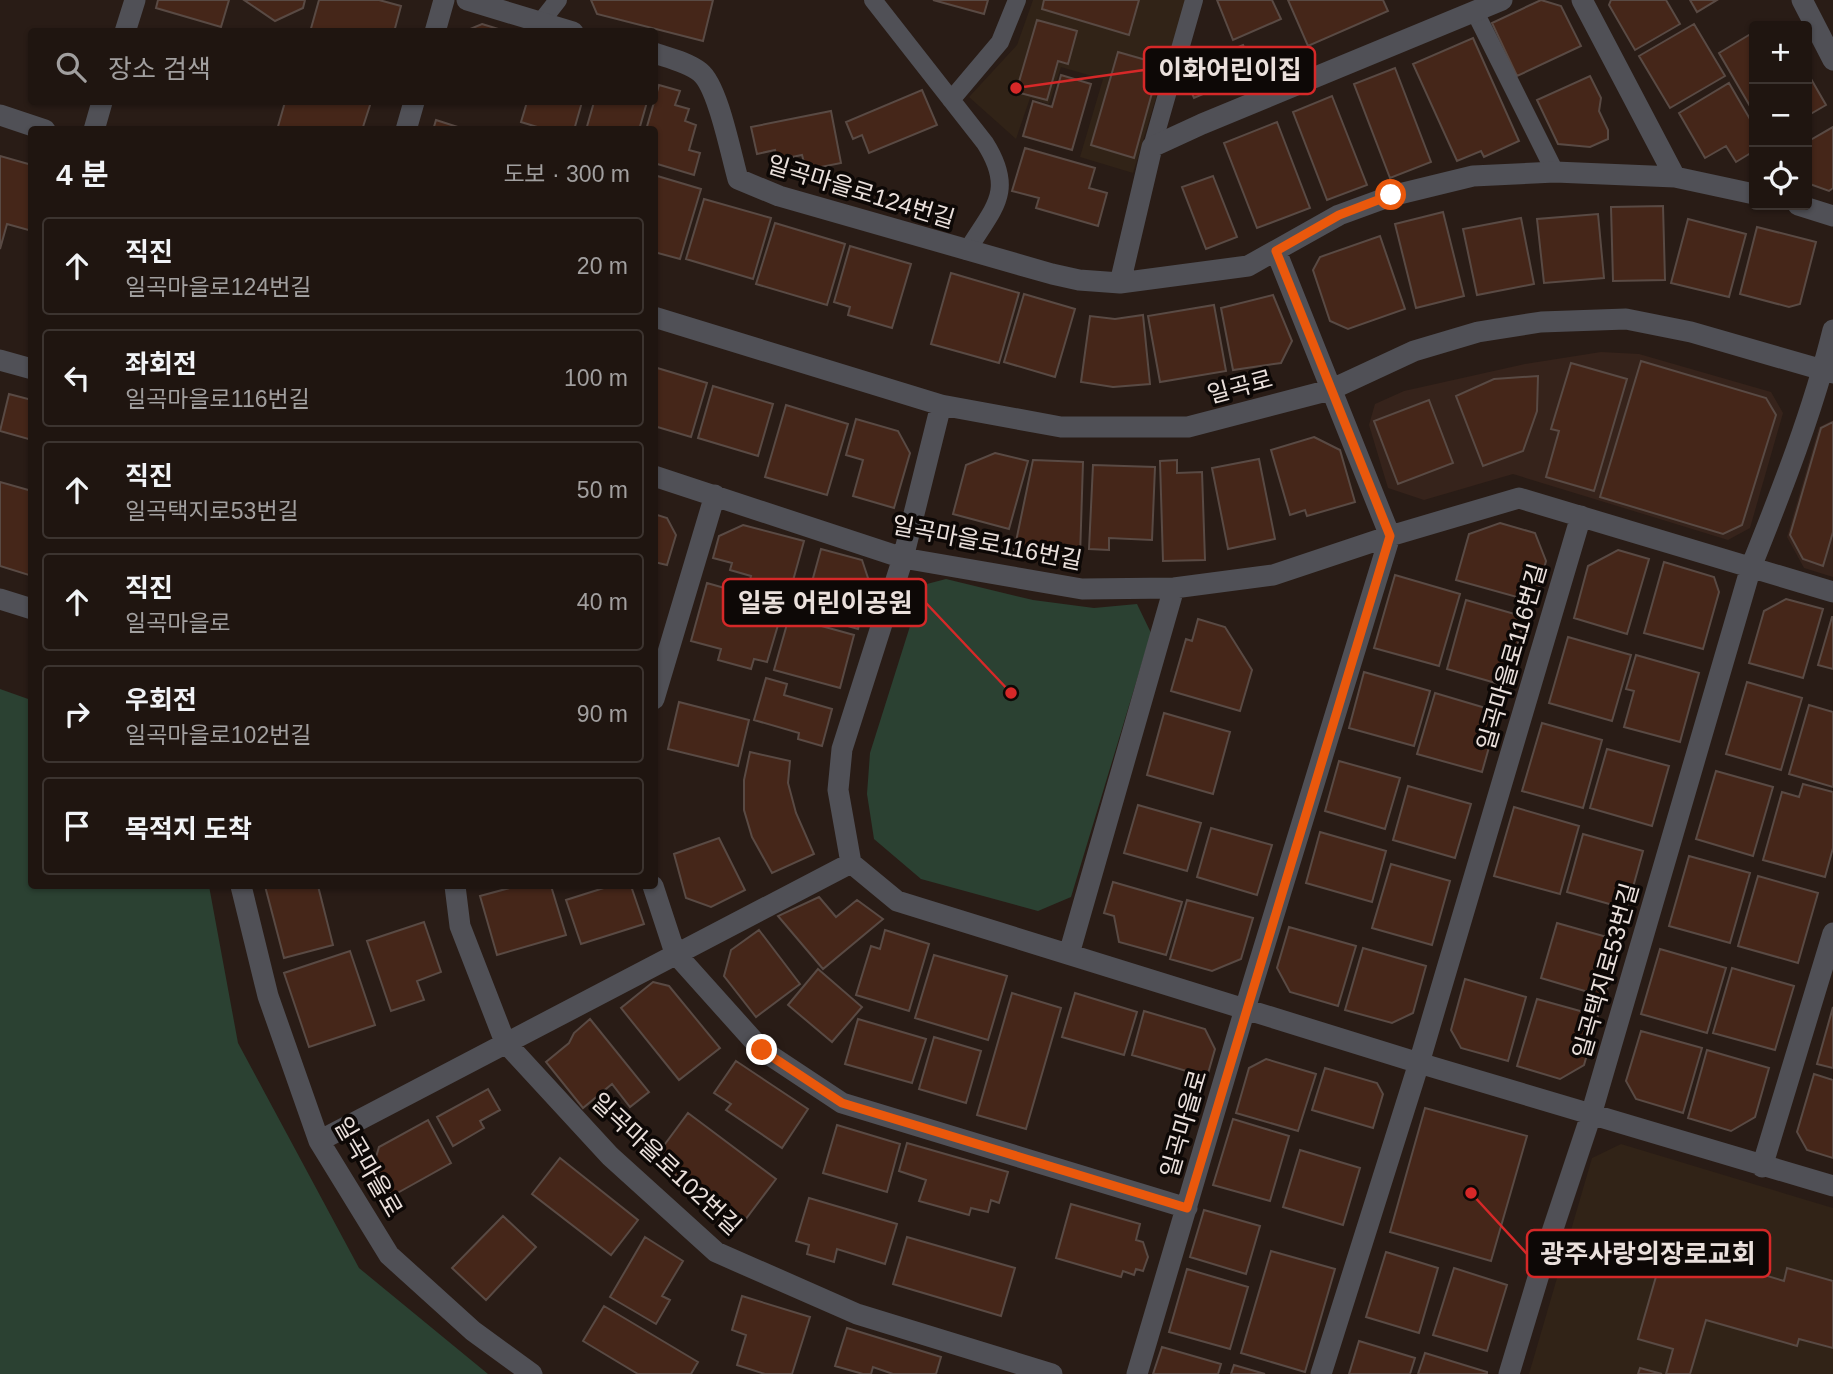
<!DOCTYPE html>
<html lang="ko">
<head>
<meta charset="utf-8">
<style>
  body { margin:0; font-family:Arial,"Noto Sans KR",sans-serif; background:#2c221e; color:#f1f3f6 }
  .controls { position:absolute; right:21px; top:21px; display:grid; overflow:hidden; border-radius:7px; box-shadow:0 2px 5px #0004 }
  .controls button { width:63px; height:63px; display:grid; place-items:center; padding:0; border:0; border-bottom:2px solid #3c3430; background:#1f1510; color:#f1f3f6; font:35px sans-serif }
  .stop { position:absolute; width:21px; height:21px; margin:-16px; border:5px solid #ea580c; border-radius:50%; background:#fff }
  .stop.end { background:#ea580c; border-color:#fff; box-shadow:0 2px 7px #0008 }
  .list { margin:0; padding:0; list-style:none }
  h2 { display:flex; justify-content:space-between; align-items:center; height:91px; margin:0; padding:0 28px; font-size:30px }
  h2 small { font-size:23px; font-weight:400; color:#a19f9f }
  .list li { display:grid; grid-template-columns:46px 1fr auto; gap:21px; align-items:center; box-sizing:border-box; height:98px; margin:0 14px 14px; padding:0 14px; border:2px solid #3c3430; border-radius:7px }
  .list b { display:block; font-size:26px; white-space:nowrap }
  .list p { margin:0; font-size:23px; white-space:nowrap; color:#a19f9f }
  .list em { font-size:23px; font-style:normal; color:#a19f9f }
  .icon { flex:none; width:38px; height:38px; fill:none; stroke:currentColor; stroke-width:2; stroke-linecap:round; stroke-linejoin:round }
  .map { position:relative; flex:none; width:1833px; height:1374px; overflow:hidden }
  .search { position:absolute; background:#1f1510; box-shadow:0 2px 5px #0004; left:28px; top:28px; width:630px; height:77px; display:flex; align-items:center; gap:18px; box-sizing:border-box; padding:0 24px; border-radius:7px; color:#a19f9f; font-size:26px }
  .panel { position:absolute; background:#1f1510; box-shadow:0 2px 5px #0004; left:28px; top:126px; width:630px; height:763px; border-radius:7px }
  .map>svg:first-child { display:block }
</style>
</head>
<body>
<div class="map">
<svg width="1833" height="1374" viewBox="0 0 1833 1374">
  <rect width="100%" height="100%" fill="#291c16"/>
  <!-- built -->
  <path fill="#36231b" d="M1601,352L1639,354L1771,392L1783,413L1750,528L1728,540L1513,474L1424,500L1388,488L1369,425L1375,404L1404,391L1525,364Z
    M1833,420V577L1804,568L1787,537L1819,427Z"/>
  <!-- education -->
  <path fill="#312317" d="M1033,0H1186L1133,173L1080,157L1103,79L1061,67L1049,104L1030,98L1016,139L969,97L1017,45Z
    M1621,1144L1833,1208V1374H1529L1592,1158Z"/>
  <!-- green -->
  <path fill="#2b4132" d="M946,579L1033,600L1094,608L1137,604L1151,633L1071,897L1038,911L921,879L874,839L867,794L870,753L923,585Z
    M0,689L31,700L32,886H209L238,1043L359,1268L488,1374H0Z"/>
  <!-- building -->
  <path fill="#452619" stroke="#594a44" stroke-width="2" d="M158,0H229L221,27L156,8Z
    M244,0H305L303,8L275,21Z
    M319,0H379L401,6L394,32H310Z
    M591,0H713L703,41L597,14Z
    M933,0H988L984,14Z
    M1044,0H1139L1129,35L1042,9Z
    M1217,0H1272L1281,19L1233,40Z
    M1288,0H1383L1388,11L1308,46Z
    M1541,0L1561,6L1581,46L1517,76L1492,23Z
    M1611,0H1666L1680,24L1635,50L1609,5Z
    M1690,0H1717L1697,12Z
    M1037,20L1077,31L1068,64L1058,61L1047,100L1016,92Z
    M482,24L508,32H463Z
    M1694,24L1725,76L1670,108L1639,56Z
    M1754,32V113L1719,53Z
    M1473,38L1519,141L1484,157L1481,151L1457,161L1413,64Z
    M1243,45L1254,72L1194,98L1186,80L1192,66Z
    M1118,52L1160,64L1134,158L1091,145Z
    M1395,68L1431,162L1390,178L1354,84Z
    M1807,72L1826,105L1807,116Z
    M1061,75L1091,84L1072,150L1023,136L1033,101L1052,107Z
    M1590,76L1601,98L1599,111L1608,130V139L1590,147L1558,144L1537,100Z
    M1729,83L1754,126V151L1736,162L1726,146L1705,158L1679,113Z
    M659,85L680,91L675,105L689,109L685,121L696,125L689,150L700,153L694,175L654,163V130H646Z
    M922,90L937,125L869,153L862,135L853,139L846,122Z
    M1332,96L1367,185L1327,200L1293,112Z
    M285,102H371L362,130H277Z
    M527,102H582L574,130H547L521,122Z
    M594,102H647L639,130H586Z
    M831,111L841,163L806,170L802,155L777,160L775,150L757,154L751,127Z
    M436,120L467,130H433Z
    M1277,122L1310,208L1257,228L1224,143Z
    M1833,127V188L1829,191L1807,183V142Z
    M1025,148L1095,168L1089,188L1107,193L1098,226L1036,208L1039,198L1012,191Z
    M0,156L32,165V231L7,224L0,249Z
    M654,175L701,189L680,259L654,252Z
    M1213,176L1237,237L1206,249L1182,187Z
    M704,199L771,218L753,279L686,259Z
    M1663,206L1665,280L1613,281L1611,207Z
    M1443,212L1464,296L1416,308L1395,224Z
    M1598,214L1604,278L1544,283L1537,219Z
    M1521,218L1534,284L1477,295L1463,229Z
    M1688,219L1746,234L1729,297L1671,283Z
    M775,223L845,244L827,305L756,284Z
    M1757,227L1816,242L1800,304L1789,307L1740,294Z
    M1380,236L1405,309L1348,329L1330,321L1313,270L1320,257Z
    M850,246L911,264L892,328L848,315L850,307L834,302Z
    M951,273L1019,293L999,363L931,344Z
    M1024,294L1075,309L1055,377L1004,362Z
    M1273,295L1292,341L1281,363L1233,370L1221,308Z
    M1214,305L1226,371L1160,382L1148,316Z
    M1143,315L1150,384L1113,387L1081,382L1090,316L1115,319Z
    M1641,361L1766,398L1776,415L1742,525L1723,534L1600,497Z
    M1571,363L1627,379L1594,491L1546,477L1559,431L1551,429Z
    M654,367L707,383L691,437L654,426Z
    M1538,376L1537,411L1523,451L1483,466L1456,396L1494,379Z
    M713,386L773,404L758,456L698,438Z
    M9,394L32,400V440L0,431Z
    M1429,400L1453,463L1398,484L1374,421Z
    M786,405L848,424L827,495L765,477Z
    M856,419L898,431L910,453L894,508L853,496L863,460L846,455Z
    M1833,422V532L1823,566L1803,559L1790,535L1821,428Z
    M1314,437L1340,450L1355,502L1307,516L1305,510L1290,515L1271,450Z
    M995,453L1028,461L1009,529L953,514L966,465Z
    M1259,459L1275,539L1228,549L1212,468Z
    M1033,460L1083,462L1080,557L1029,556L1014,551Z
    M1177,460V473L1202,472L1205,560L1163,561L1160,461Z
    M1093,465L1155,467L1152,540L1109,538V550L1089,549Z
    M0,482L32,491V576L0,566Z
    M654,514L667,518L676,535L667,565L654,562Z
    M1500,523L1535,533L1546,561L1535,602L1456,580L1469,534Z
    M743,525L804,541L789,595L749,584L751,576L730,570L732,563L713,558L719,536Z
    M821,549L862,560L870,584L858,629L803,613L806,604L813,606L817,591L810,589Z
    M1618,550L1649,559L1627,634L1574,618L1588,566Z
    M1664,562L1714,577L1719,592L1703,649L1644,633Z
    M1395,575L1460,594L1439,666L1374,648Z
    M707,583L784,605L767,662L754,659L751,669L718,660L721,649L691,641Z
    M1786,599L1823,609L1803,678L1749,663L1764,611Z
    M1466,600L1525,617L1506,686L1447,669Z
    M789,617L854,635L840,688L774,670Z
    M1832,617H1833V669L1818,665Z
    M1198,619L1225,627L1252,670L1240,711L1171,691L1186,639L1192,641Z
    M1568,637L1631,655L1612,721L1549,703Z
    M1636,655L1699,673L1680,742L1624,727L1634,691L1626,689Z
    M1364,672L1430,691L1414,746L1349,728Z
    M766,678L787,684L784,695L832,709L822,746L798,739L799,733L754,720Z
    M1747,682L1802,698L1781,770L1726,754Z
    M1435,693L1499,712L1482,772L1417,754Z
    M679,702L749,720L738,766L668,749Z
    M1809,705L1833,712V787L1789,774Z
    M1164,713L1230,732L1213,794L1147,775Z
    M1542,723L1602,740L1583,808L1522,791Z
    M1607,749L1669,766L1652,826L1590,808Z
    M750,752L790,761L788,783L796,813L814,854L772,873L752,837L744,810V780Z
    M1339,761L1400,778L1385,829L1325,811Z
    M1716,771L1773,787L1753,856L1696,839Z
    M1803,784L1833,792V848L1825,877L1763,860L1782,792L1799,797Z
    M1408,786L1471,804L1455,858L1393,840Z
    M1138,805L1201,823L1187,871L1124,853Z
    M1514,807L1579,826L1560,894L1494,876Z
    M1211,828L1272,845L1257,895L1197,877Z
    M1320,832L1386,851L1372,902L1306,883Z
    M1583,834L1643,851L1627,909L1567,892Z
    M719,838L745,890L711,907L686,898L674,854Z
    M1689,856L1750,873L1730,943L1669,926Z
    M1391,864L1450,881L1432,945L1372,928Z
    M1758,876L1818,893L1798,963L1738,946Z
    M1113,882L1182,902L1166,955L1119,942L1114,916L1104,913Z
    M265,886H318L333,945L284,958Z
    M517,886H551L566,935L497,955L480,896Z
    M610,886H631L644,924L581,944L566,900Z
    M819,897L836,917L857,900L883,919L823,969L778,916Z
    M1187,900L1253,918L1241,959L1212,971L1170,959Z
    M424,922L441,972L417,981L424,1000L391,1011L367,941Z
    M1557,923L1621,941L1605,997L1541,978Z
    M1289,927L1356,946L1338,1006L1290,992L1277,968Z
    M759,930L800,984L756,1017L724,976L731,950Z
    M885,930L929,944L909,1011L856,995L871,946L880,949Z
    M1363,948L1426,966L1413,1013L1392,1023L1345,1010Z
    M1660,949L1726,968L1707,1033L1641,1014Z
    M350,951L375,1025L309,1047L284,973Z
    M934,955L1007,976L988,1040L915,1018Z
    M1732,968L1794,986L1775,1050L1713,1033Z
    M818,969L862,1007L832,1042L788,1005Z
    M1465,979L1526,997L1508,1061L1461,1048L1451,1030Z
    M653,982L669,986L720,1048L679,1080L621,1008Z
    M1012,993L1061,1008L1026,1129L977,1115Z
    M1075,993L1137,1012L1124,1055L1062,1037Z
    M1537,999L1598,1016L1584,1065L1560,1079L1517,1066Z
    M1833,1007V1068L1817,1064Z
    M1144,1011L1205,1029L1215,1049L1207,1077L1132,1055Z
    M590,1019L649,1092L630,1107L612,1084L583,1108L546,1062L569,1043L574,1033Z
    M858,1019L926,1039L912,1083L845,1064Z
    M1641,1031L1702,1048L1683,1113L1636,1099L1626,1081Z
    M934,1037L981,1051L966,1103L919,1089Z
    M1707,1050L1769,1068L1755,1117L1731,1131L1688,1118Z
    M1266,1059L1316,1074L1298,1131L1236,1113L1249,1068Z
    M736,1061L808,1109L782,1148L726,1110L731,1104L714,1093Z
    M1325,1068L1377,1083L1383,1094L1373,1128L1312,1110Z
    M1814,1074L1833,1080V1158L1807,1150L1797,1132Z
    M488,1089L500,1110L480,1121L484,1128L453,1146L437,1117Z
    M1425,1108L1527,1136L1491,1261L1390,1232Z
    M688,1113L776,1179L742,1224L654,1159Z
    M1233,1119L1289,1136L1270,1201L1213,1185Z
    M428,1120L451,1163L392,1196L374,1164L379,1147Z
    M837,1125L900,1144L887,1192L823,1173Z
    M907,1143L1008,1172L999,1203L991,1200L988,1212L971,1208L969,1215L919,1201L926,1180L899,1171Z
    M1300,1150L1360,1168L1343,1225L1283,1207Z
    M560,1158L638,1220L611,1255L532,1194Z
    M809,1198L897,1224L885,1264L837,1249L834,1262L807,1254L809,1245L796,1241Z
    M1071,1204L1140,1224L1136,1240L1143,1242L1148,1257L1143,1271L1136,1269L1134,1275L1123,1271L1121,1277L1056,1258Z
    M1204,1210L1260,1226L1246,1274L1190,1257Z
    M503,1216L536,1247L486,1300L452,1268Z
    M1668,1235L1707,1246L1704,1257L1784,1281L1787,1268L1833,1281V1348L1799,1339L1797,1346L1706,1320L1690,1374H1666L1673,1349L1638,1339Z
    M645,1237L683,1261L662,1296L670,1300L656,1324L610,1297Z
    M907,1237L1015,1268L1001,1316L893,1284Z
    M1271,1251L1335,1269L1305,1372L1241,1353Z
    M1386,1252L1438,1268L1419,1333L1366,1317Z
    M1454,1268L1507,1285L1487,1351L1433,1335Z
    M1187,1269L1248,1287L1230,1349L1169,1332Z
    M742,1296L810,1317L792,1374H765L737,1365L746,1335L732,1330Z
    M604,1306L698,1362L691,1374H638L583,1341Z
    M847,1328L941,1357L936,1374H893L873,1367L871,1374H863L835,1366Z
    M1359,1341L1415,1358L1410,1374H1349Z
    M1162,1347L1221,1364L1218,1374H1153Z
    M1425,1353L1487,1372V1374H1418Z
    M1234,1365L1265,1374H1231Z
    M1640,1368L1662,1374H1638Z"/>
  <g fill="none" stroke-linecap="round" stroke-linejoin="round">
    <!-- service -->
    <path stroke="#505056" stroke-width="18" d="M873,0L985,143C1016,192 993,208 967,251
      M1475,12L1555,172
      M540,23L558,0
      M951,100L1000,42L1017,0
      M1152,147L1194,0"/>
    <!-- minor -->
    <path stroke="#505056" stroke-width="21" d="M467,0L573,32
      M1582,0L1675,177
      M1802,0L1833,60
      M125,32L135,0
      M435,32L444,0
      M654,53C669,58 687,62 700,72C718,86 731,155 738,179L779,196L1052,274L1079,280L1120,283L1248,266L1339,215L1391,196L1473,176L1555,172L1675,177L1754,194
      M0,115L45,130
      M94,130L102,102
      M406,130L414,102
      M1798,205L1833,216
      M1120,283L1152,147L1202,124L1502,0
      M654,317L941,405L1061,427H1188L1330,390L1414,351L1478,332L1541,322L1626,319L1691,332L1833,373
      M0,360L32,369
      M941,405L903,558L842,749L838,790L851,863L897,901L1419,1063L1833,1186
      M654,476L903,558L1082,589L1174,588L1273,575L1390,536L1519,498L1833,592
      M0,599L32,609
      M654,699L715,495
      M241,886L268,996L319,1141L389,1255L473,1331L532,1374
      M455,886L460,926L505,1042L610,1156L716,1252L857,1314L1052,1374
      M653,886L675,953L762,1050L842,1103L1187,1208
      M1069,954L1174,588
      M319,1141L851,863
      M1762,1167L1833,933
      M1137,1374L1245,1009L1390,536L1276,251
      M1321,1374L1419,1063L1581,516
      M1509,1374L1550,1238L1591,1115L1751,567C1782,490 1813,411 1833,330"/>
  </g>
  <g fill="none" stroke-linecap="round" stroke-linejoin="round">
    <!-- route -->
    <path stroke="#ea580c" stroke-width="9" d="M762,1050L842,1103L1187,1208L1390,536L1276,251L1339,215L1391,195"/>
  </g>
  <g text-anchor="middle" stroke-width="7" stroke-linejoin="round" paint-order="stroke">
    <!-- street labels -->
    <g font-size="24" fill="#eae0dc" stroke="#0d0806">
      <text transform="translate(861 192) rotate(17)" y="8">일곡마을로124번길</text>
      <text transform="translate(1240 387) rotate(-15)" y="8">일곡로</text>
      <text transform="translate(987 543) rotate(11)" y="8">일곡마을로116번길</text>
      <text transform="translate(1512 657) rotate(-74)" y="8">일곡마을로116번길</text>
      <text transform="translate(1606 971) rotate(-74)" y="8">일곡택지로53번길</text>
      <text transform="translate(1184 1124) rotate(-74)" y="8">일곡마을로</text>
      <text transform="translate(666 1164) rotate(43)" y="8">일곡마을로102번길</text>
      <text transform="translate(368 1167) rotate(60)" y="8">일곡마을로</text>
    </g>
  </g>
  <!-- callouts -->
  <path fill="none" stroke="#d62828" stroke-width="2.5" d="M1016 88L1144 70M1011 693L926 603M1471 1193L1527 1254"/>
  <g fill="#d62828" stroke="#0d0806" stroke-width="2.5">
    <circle cx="1016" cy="88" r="7"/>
    <circle cx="1011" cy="693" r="7"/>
    <circle cx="1471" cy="1193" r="7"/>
  </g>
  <g fill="#0d0806" stroke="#d62828" stroke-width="2.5">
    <rect x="1144" y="47" width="171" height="47" rx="7"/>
    <rect x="723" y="579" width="203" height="47" rx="7"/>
    <rect x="1527" y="1230" width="243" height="47" rx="7"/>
  </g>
  <g font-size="26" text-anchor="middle" font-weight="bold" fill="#eae0dc">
    <text x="1230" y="79">이화어린이집</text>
    <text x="825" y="612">일동 어린이공원</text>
    <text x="1648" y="1263">광주사랑의장로교회</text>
  </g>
</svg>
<div class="controls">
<button>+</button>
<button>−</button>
<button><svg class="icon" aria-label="locate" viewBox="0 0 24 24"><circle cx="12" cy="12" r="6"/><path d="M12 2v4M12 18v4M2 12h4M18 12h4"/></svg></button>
</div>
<div class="stop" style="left:1391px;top:195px"></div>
<div class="stop end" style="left:762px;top:1050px"></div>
<div class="search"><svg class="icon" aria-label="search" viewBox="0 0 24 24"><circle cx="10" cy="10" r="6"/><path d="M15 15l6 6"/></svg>장소 검색</div>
<section class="panel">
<h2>4 분<small>도보 · 300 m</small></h2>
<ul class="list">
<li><svg class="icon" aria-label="ahead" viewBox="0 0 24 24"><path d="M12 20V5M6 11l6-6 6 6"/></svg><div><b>직진</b><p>일곡마을로124번길</p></div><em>20 m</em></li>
<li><svg class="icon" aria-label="left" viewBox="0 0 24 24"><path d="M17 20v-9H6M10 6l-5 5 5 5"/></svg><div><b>좌회전</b><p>일곡마을로116번길</p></div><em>100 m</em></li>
<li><svg class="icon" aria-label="ahead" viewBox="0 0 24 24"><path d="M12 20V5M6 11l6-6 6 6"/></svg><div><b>직진</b><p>일곡택지로53번길</p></div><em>50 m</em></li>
<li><svg class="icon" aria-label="ahead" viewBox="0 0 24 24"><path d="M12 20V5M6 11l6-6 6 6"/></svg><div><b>직진</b><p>일곡마을로</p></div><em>40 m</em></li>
<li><svg class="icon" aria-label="right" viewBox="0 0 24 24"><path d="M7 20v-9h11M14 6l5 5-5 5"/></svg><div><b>우회전</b><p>일곡마을로102번길</p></div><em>90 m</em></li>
<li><svg class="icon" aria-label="arrive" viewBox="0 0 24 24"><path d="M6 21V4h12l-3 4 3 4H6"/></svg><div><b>목적지 도착</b></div></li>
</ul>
</section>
</div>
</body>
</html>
